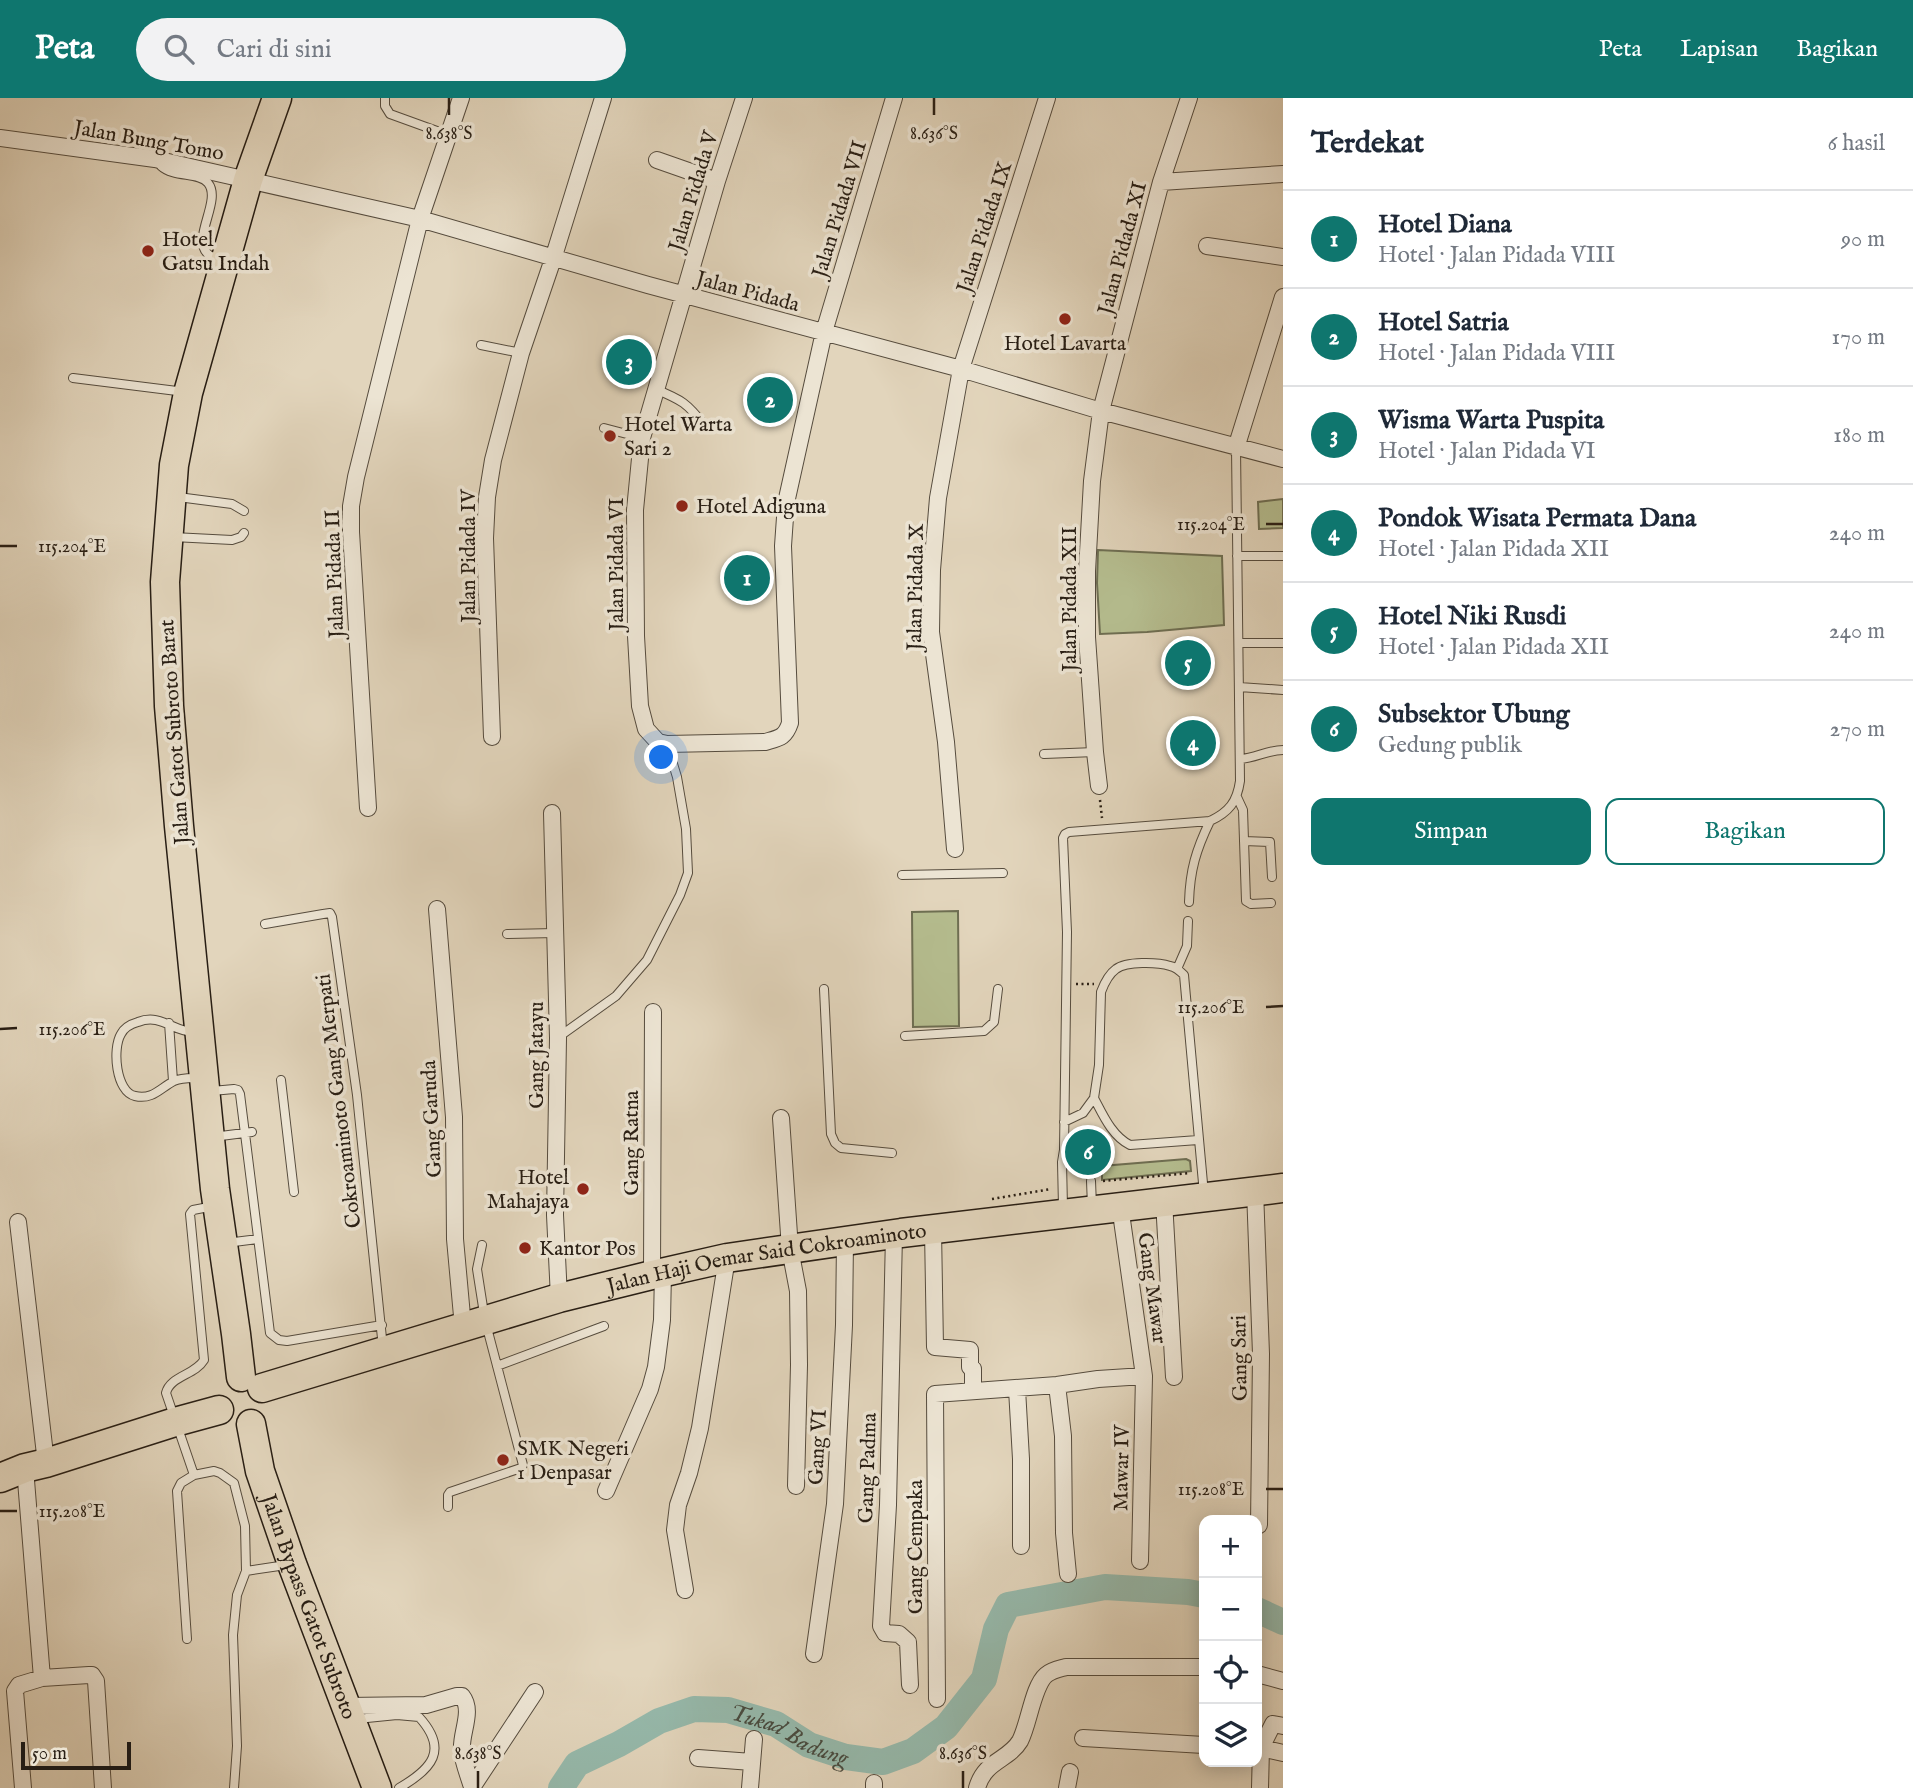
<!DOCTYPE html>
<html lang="id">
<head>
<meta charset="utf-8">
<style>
  body { margin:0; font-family:"IM FELL English",serif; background:#f2f2f3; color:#1f2937 }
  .controls { position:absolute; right:21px; bottom:21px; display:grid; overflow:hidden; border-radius:14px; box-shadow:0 4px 18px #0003 }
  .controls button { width:63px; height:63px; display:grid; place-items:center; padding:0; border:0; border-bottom:2px solid #e0e1e3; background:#fff; color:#1f2937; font:35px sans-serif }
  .scale { position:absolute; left:21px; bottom:18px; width:110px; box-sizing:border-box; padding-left:7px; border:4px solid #281e14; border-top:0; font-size:19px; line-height:24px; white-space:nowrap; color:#281e14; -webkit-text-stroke:5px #ece4d3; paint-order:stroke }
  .you { position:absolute; left:662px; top:660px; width:24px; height:24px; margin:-18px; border:5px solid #fff; border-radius:50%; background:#1a73e8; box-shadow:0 0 0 10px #1a73e833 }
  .badge { display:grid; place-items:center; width:46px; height:46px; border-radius:50%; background:#0f766e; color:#fff; font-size:23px; font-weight:700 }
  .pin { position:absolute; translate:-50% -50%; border:4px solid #fff; box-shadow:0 2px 7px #0006 }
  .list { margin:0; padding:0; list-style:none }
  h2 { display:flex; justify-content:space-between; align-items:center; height:91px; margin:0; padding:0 28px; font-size:30px }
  h2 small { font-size:23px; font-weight:400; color:#747a83 }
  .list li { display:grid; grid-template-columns:46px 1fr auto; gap:21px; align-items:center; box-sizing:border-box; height:98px; padding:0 28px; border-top:2px solid #e0e1e3 }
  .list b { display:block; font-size:26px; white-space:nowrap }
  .list p { margin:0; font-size:23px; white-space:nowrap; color:#747a83 }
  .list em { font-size:23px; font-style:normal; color:#747a83 }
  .actions { display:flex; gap:14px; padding:21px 28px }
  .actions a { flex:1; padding:16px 0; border:2px solid #0f766e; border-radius:14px; text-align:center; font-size:24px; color:#0f766e }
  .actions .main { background:#0f766e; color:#fff }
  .icon { flex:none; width:38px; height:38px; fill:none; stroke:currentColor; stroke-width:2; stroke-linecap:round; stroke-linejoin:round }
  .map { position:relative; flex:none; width:1283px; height:1690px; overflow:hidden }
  header { display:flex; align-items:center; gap:42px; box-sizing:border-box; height:98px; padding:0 35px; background:#0f766e; color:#fff }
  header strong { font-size:33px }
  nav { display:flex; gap:38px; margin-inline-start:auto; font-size:24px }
  .search { width:490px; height:63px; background:#f2f2f3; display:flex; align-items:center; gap:18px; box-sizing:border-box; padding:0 24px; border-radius:38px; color:#747a83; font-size:26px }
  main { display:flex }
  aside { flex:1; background:#fff }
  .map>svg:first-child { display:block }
</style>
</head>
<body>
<header>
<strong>Peta</strong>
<div class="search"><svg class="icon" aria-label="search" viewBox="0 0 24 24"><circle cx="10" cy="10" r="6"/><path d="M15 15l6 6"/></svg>Cari di sini</div>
<nav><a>Peta</a><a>Lapisan</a><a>Bagikan</a></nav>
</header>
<main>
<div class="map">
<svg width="1283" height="1690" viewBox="0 0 1283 1690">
  <rect width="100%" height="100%" fill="#e2d5bc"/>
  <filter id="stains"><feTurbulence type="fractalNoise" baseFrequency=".00286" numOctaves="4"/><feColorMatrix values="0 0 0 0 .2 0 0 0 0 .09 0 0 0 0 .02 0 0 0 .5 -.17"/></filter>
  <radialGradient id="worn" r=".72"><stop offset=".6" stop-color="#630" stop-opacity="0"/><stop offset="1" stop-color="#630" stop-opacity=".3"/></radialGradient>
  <!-- green -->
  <path fill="#b5bd8f" stroke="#6e6e52" stroke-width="2" d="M1283,401V430L1259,431L1258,404Z
    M1098,452L1222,458L1224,527L1147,534L1100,536L1097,485Z
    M958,813L959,928L913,929L912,814Z
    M1186,1061L1190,1063L1191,1073L1102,1082V1068Z"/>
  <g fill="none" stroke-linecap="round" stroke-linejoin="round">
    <!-- river -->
    <g stroke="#96b9ab" stroke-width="26">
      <path d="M1257,1512L1283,1524"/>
      <path id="s1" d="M561,1690L577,1666L619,1646L659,1623L694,1611L728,1612L776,1626L809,1647L846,1659L883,1664L913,1653L946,1629L984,1581L996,1531L1008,1507L1105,1489L1188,1494L1204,1497"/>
    </g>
    <!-- lane casing -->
    <g stroke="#564c3e" stroke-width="10">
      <path id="lane" d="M385,0V8L390,16L448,37
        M161,62V68C174,80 199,74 208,85C222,102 192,139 207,155C210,159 217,160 222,162
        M481,247L521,255
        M73,280L185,294
        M655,291C682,302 687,305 705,328
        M604,330L642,340
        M178,399L232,406L244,413
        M173,439L232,442L241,439L244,435
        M1237,458H1283
        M1239,545H1283
        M1239,589L1283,592
        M1044,656L1095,654
        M1240,661C1256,660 1267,652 1283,652
        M1237,699L1243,712L1246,803L1251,806L1271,805
        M1244,743L1270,744L1272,779
        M902,777L1003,775
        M1189,804C1190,772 1196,752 1210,723
        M265,826L323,816L330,815L332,819L357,997L383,1250
        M507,836L555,835
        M1177,871L1187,848L1188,823
        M824,891L831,1036L835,1045L841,1050L892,1055
        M169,925L173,983
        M194,934C173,934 161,915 138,924C131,926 124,930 121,936C112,951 116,994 135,998C153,1002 160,990 174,983C182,979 192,980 201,980
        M560,938L616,898L647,862L680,797L688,775L686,731L677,679L667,646
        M905,938L984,933L994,924L998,891
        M281,982L294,1094
        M212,993L234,991L238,992L240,996L270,1235L279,1242L287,1243L382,1227
        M1094,1000C1103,1017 1112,1038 1130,1047L1198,1042
        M1064,1024L1083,1015L1094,1000L1099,967L1101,894C1104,886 1109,876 1116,871C1126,863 1158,864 1170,868C1176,869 1180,873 1184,877L1204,1096
        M213,1039L252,1034
        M1091,1083L1092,1108
        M1063,1109L1062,1064L1064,1052L1067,834L1063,740L1065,736L1069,734L1210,723C1229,714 1237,704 1240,683L1236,350
        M226,1145L258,1141
        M497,1268L604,1228
        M194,1377L166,1295C170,1278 195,1277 204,1262L190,1116L193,1112L214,1108
        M448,1409V1397L450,1394L521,1370L523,1367L485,1222L477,1171L482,1147
        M246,1473L286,1467
        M187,1541L177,1393L181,1385L194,1377L214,1373L220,1375L234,1385L245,1428L246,1473L237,1497L233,1537L237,1648L234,1690
        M357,1621L397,1617L419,1619C449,1652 432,1671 399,1690"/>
    </g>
    <!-- street casing -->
    <g stroke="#564c3e" stroke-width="18">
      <path id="street" d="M744,0L717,83L642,340L635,412L636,538L640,608L646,631L658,644L667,646L765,644C779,640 785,640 790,625L783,448L786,405L824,234L894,0
        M0,40L155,61L420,121L648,187L961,271L1101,313L1283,361
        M657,62L717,83
        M1161,84L1283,76
        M1207,148L1283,159
        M1236,350L1283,199
        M492,639L485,440L487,399L493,362L521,255L553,161L603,0
        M1099,688L1095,654L1087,539V473L1092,383L1101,313L1161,84L1189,0
        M368,710L351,434V408L356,379L420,121L461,0
        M552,715L558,940L555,1117L559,1200
        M955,751L946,644L931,534L932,472L938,400L961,271L1047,0
        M437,811L454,1019L455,1141L463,1229
        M781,1020L790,1151L798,1193L799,1267L796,1388
        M1255,1092L1261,1256L1259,1427
        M1164,1103L1174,1279
        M1120,1108L1144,1278L1140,1463
        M18,1124L46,1365
        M933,1132L935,1249L970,1252V1269L973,1271V1293
        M894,1137L888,1407L881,1528L885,1535L899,1536L908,1544L910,1587
        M652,1177L653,914
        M1057,1287L1063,1338L1064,1435L1068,1476
        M1017,1291L1021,1361V1448
        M25,1370L42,1580
        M606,1393L650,1291L656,1269L662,1222L663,1174
        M685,1492L675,1432L678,1407L689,1375L700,1330L727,1160
        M814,1556L835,1406L844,1227L845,1143
        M1257,1576L1283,1583
        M937,1601L935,1296L1057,1287L1098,1281L1144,1278
        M346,1608L426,1607L457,1598H462C474,1613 460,1636 462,1653C463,1664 468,1676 471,1686L473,1688L535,1594
        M1083,1640L1204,1647
        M1257,1650H1261L1273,1626L1283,1628
        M698,1660L752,1664
        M23,1690L15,1593L19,1587L42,1580L89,1577H92L96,1583L103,1690
        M750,1690L754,1641
        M874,1690V1685
        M977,1690C985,1662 1008,1663 1020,1643C1029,1626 1033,1588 1046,1577C1052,1572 1059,1571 1066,1569H1204
        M1067,1690L1070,1674
        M1260,1690L1261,1650L1283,1655"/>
    </g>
    <!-- highway casing -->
    <g stroke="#281e14" stroke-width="31">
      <g id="highway">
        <path d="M241,1279L236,1236L215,1091L179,728L169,608L165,484L174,367L188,295L248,82L277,0"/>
        <path id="s2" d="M262,1290L559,1200L652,1177L727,1160L901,1135L1283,1090"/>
        <path id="s3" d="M251,1326L260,1373L292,1466L377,1690"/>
        <path d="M0,1380L25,1370L46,1365L175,1324L219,1312"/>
      </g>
    </g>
    <!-- path -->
    <path stroke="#281e14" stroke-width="2.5" stroke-dasharray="2 3.5" stroke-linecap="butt" d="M1100,702L1102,720
      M1076,886H1094
      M1103,1083L1190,1075
      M992,1101L1051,1091"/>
    <!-- lane -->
    <use href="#lane" stroke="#ece4d3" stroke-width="8"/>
    <!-- street -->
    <use href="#street" stroke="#ece4d3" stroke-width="16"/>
    <!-- highway -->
    <use href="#highway" stroke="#e2d5bc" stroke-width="28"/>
  </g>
  <!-- ticks -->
  <path fill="none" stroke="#281e14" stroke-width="2.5" d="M449,0V17M934,0V17M1266,426H1283M0,448H17M1266,909L1283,908M0,931L17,930M1266,1391H1283M0,1413H17M478,1673V1690M963,1673V1690"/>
  <!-- markers -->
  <g fill="#8f2418" stroke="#ece4d3" stroke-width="2.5">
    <circle cx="148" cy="153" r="7"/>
    <circle cx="1065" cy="221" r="7"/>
    <circle cx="610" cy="338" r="7"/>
    <circle cx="682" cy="408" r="7"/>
    <circle cx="583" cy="1091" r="7"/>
    <circle cx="525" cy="1150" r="7"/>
    <circle cx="503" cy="1362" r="7"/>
  </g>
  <g text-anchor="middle" stroke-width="7" stroke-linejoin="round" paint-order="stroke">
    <!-- street labels -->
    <g font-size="21" fill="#281e14" stroke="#ece4d3">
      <text transform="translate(149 42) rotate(10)" y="7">Jalan Bung Tomo</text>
      <text transform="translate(693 93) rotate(-73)" y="7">Jalan Pidada V</text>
      <text transform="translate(839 111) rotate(-73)" y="7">Jalan Pidada VII</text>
      <text transform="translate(984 129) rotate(-72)" y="7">Jalan Pidada IX</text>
      <text transform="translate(1122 150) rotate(-75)" y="7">Jalan Pidada XI</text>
      <text transform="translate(748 193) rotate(15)" y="7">Jalan Pidada</text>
      <text transform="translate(468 458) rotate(-90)" y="7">Jalan Pidada IV</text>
      <text transform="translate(616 466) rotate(-90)" y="7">Jalan Pidada VI</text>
      <text transform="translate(334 476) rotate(-92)" y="7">Jalan Pidada II</text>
      <text transform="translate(915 489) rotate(-89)" y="7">Jalan Pidada X</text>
      <text transform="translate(1069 501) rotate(-90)" y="7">Jalan Pidada XII</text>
      <text transform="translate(174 634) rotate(-94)" y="7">Jalan Gatot Subroto Barat</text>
      <text transform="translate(536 957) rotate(-90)" y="7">Gang Jatayu</text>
      <text transform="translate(338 1003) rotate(-97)" y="7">Cokroaminoto Gang Merpati</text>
      <text transform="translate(431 1021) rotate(-93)" y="7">Gang Garuda</text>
      <text transform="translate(631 1045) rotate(-90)" y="7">Gang Ratna</text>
      <text dy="7" stroke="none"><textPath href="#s2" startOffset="522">Jalan Haji Oemar Said Cokroaminoto</textPath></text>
      <text transform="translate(1153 1190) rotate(82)" y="7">Gang Mawar</text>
      <text transform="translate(1239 1260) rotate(-91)" y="7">Gang Sari</text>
      <text transform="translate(817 1349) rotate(-87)" y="7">Gang VI</text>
      <text transform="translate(867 1370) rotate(-88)" y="7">Gang Padma</text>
      <text transform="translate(1121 1370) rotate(-89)" y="7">Mawar IV</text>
      <text transform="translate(915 1449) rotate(-90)" y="7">Gang Cempaka</text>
      <text dy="7" stroke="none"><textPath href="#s3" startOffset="192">Jalan Bypass Gatot Subroto</textPath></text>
    </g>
    <!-- poi labels -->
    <g font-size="21" fill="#281e14" stroke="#ece4d3" text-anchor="start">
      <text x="162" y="148">Hotel<tspan x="162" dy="24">Gatsu Indah</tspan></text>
      <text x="1065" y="252" text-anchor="middle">Hotel Lavarta</text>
      <text x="624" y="333">Hotel Warta<tspan x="624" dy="24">Sari 2</tspan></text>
      <text x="696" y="415">Hotel Adiguna</text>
      <text x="569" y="1086" text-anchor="end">Hotel<tspan x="569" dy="24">Mahajaya</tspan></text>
      <text x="539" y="1157">Kantor Pos</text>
      <text x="517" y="1357">SMK Negeri<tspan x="517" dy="24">1 Denpasar</tspan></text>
    </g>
    <!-- water labels -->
    <g font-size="23" font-style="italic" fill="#494c41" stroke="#ece4d3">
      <text dy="8" stroke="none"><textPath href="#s1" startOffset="259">Tukad Badung</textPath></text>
    </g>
  </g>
  <g font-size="18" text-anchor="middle" fill="#281e14" stroke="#ece4d3" stroke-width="7" stroke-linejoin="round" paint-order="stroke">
    <text x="449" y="41">8.638°S</text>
    <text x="934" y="41">8.636°S</text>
    <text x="1211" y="432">115.204°E</text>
    <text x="72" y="454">115.204°E</text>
    <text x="1211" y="915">115.206°E</text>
    <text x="72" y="937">115.206°E</text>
    <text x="1211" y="1397">115.208°E</text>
    <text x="72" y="1419">115.208°E</text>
    <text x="478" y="1661">8.638°S</text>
    <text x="963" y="1661">8.636°S</text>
  </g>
  <rect width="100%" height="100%" filter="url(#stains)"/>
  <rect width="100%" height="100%" fill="url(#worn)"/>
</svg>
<div class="controls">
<button>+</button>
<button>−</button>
<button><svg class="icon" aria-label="locate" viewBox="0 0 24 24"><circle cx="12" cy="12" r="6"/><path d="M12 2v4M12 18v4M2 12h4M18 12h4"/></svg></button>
<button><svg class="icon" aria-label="layers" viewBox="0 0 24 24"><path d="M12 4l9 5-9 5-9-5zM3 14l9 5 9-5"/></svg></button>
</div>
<div class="scale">50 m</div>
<div class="you"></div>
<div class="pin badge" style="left:747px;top:480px">1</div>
<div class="pin badge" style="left:770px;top:302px">2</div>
<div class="pin badge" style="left:629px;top:264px">3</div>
<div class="pin badge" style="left:1193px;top:645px">4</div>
<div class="pin badge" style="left:1188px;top:565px">5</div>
<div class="pin badge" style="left:1088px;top:1054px">6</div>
</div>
<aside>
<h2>Terdekat<small>6 hasil</small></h2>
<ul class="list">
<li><span class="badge">1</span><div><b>Hotel Diana</b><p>Hotel · Jalan Pidada VIII</p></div><em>90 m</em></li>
<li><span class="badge">2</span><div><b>Hotel Satria</b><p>Hotel · Jalan Pidada VIII</p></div><em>170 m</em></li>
<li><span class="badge">3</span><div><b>Wisma Warta Puspita</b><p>Hotel · Jalan Pidada VI</p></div><em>180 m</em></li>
<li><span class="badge">4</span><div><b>Pondok Wisata Permata Dana</b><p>Hotel · Jalan Pidada XII</p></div><em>240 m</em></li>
<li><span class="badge">5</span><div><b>Hotel Niki Rusdi</b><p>Hotel · Jalan Pidada XII</p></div><em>240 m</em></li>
<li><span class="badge">6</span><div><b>Subsektor Ubung</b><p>Gedung publik</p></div><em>270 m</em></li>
</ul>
<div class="actions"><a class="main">Simpan</a><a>Bagikan</a></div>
</aside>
</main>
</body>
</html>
